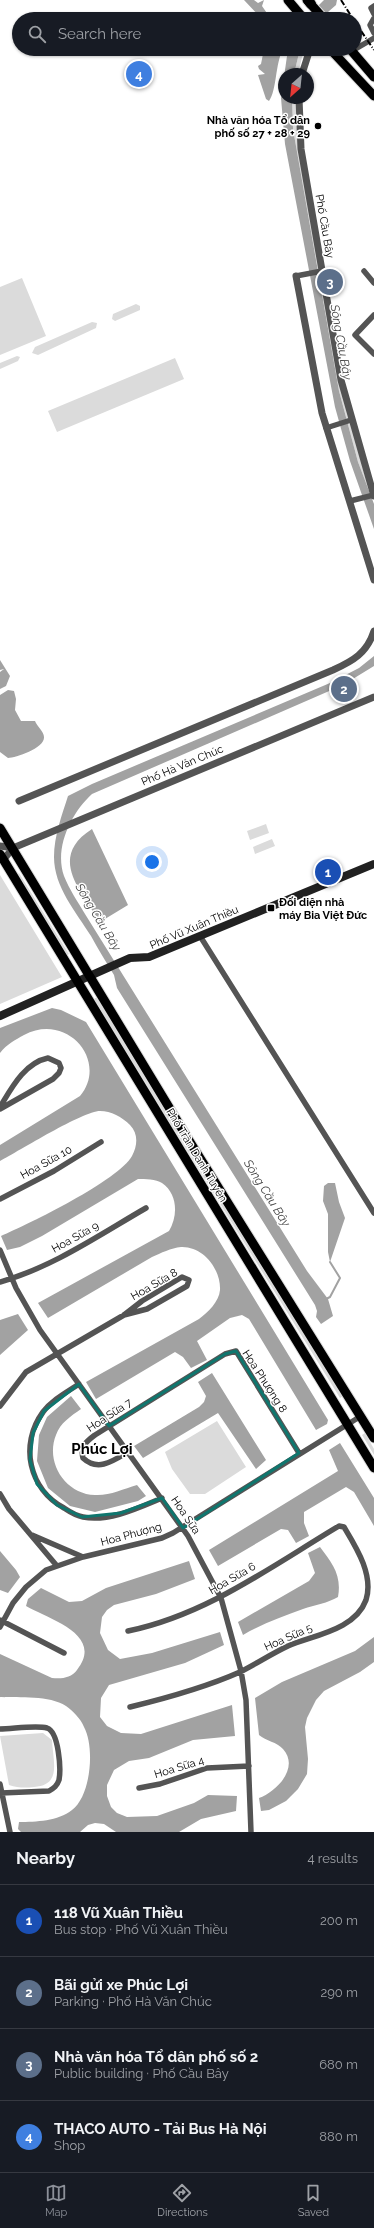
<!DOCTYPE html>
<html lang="en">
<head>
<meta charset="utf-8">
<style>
  body { margin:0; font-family:Raleway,sans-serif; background:#242831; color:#f1f3f6 }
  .compass { position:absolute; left:278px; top:68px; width:36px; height:36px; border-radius:50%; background:#171b24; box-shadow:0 1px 3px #0004; rotate:207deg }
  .you { position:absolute; left:152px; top:862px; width:14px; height:14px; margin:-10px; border:3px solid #fff; border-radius:50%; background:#1a73e8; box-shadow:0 0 0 6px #1a73e833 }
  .badge { display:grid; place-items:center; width:26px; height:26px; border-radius:50%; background:#8c9099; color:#fff; font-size:13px; font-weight:700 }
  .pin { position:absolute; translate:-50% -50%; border:2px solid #fff; box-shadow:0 1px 4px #0006 }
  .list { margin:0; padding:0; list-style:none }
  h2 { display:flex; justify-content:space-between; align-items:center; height:52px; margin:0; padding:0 16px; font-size:17px }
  h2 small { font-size:13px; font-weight:400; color:#9ea1a6 }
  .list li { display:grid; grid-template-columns:26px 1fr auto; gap:12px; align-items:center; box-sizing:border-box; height:72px; padding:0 16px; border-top:1px solid #363941 }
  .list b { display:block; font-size:15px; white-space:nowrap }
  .list p { margin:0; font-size:13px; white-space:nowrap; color:#9ea1a6 }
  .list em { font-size:13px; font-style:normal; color:#9ea1a6 }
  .icon { flex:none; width:22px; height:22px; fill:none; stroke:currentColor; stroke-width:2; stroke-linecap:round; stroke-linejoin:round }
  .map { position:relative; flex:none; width:374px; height:1832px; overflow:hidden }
  .search { position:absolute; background:#171b24; box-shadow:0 1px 3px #0004; left:12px; right:12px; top:12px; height:44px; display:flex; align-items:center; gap:10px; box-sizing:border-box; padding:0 14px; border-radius:22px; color:#9ea1a6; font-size:15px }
  .sheet { height:340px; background:#171b24 }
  nav { display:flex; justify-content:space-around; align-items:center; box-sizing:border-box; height:56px; border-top:1px solid #363941; background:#171b24; font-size:11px; color:#9ea1a6 }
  nav a { display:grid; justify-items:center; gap:2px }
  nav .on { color:#8c9099 }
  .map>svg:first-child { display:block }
</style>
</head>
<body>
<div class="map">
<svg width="374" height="1832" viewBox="0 0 374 1832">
  <rect width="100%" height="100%" fill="#fff"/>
  <!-- green -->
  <path fill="#dbdbdb" d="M300,49H304L298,74H294Z
    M292,98H296L338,375L369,491L358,462L339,391L293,129Z
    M22,278L46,336L0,355V287Z
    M136,304L140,306V310L115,321L112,319L113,314Z
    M92,322L97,323L96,328L38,355L32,353L35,347Z
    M17,356L20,357L18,361L0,369V363Z
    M175,358L184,379L57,432L48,411Z
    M266,824L269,833L250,840L247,831Z
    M272,839L275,846L255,854L253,847Z
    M19,873L69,954L66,956L17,875Z
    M0,875L62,977L0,1004Z
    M95,998H97L343,1396L340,1398L95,1001Z
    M217,1421L246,1467L205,1494H190L172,1469L165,1452Z
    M365,1433L374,1449V1455L362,1435Z
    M43,1733L52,1740C53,1762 62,1785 34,1787C25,1788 18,1788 9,1785L0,1736Z"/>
  <!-- water -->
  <path fill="#a2a2a2" d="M244,0H254L258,3L264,0L262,6L271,19H262Z
    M324,0H337L336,5L320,19H305Z
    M264,49H283C275,64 277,90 269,101L266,99L258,75L265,74L259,69L258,66L261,64Z
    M288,49H300L294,74H284V98H292L293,129L339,391L358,462L374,504V529L350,461L335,407L285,144L281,98Z
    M374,656V666L343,685L92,794C71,813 54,848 64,876C69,889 78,902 85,914L307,1271L328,1299L333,1316L321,1324L316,1317L317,1311L315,1305L117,988L114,975C106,962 98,949 91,936C76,912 54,887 54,857C54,836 62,815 68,796L92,784L330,683L359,668Z
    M0,660L10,676L6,686L0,689V672L4,669L0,670Z
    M8,690L14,691L16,699L15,710L21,721H35C37,726 44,732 44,737C45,748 16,758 8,758L0,752V695Z
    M92,829L128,905L100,922C80,890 48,857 92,829Z
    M52,1008L61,1010L86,1022L328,1420L327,1424L316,1430L249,1319L242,1315L230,1318L197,1341L207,1360L191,1368L183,1357L175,1352L96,1399L86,1382L199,1319C208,1312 219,1302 220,1290C221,1269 203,1246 181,1247C171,1248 161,1253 152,1257L48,1318L38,1303L169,1231C178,1216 178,1194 162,1183C156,1179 145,1179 138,1179L42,1236L20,1247L7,1250L1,1236C29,1224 119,1180 132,1156C138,1145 138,1133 130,1125C122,1117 111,1111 100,1111C83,1111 19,1151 0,1161V1145L80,1096C109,1061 67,1012 24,1035C15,1040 7,1044 0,1053V1028Z
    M328,1183H335L339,1202L345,1218L330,1262L328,1252V1214L323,1201L324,1186Z
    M18,1314L28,1330L0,1355V1320Z
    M212,1373L266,1460L256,1469L218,1413L143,1458L134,1446L199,1407L204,1402L206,1396L198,1382Z
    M71,1396L81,1409C71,1416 60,1423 56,1435C45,1462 65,1494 95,1495C109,1496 123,1489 137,1485L146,1496L138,1501L95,1512L70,1506L48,1488L37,1461L39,1435L47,1417Z
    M340,1443L374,1498V1526L354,1492L346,1487L304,1512V1523L309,1536L296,1543L288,1530L281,1529L218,1566L209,1550L338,1471L329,1450Z
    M320,1547C332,1563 342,1575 338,1597C328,1603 315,1605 303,1609C283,1616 262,1624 243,1635L238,1622L309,1581L315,1573L308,1553Z
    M0,1551L16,1570L20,1577L8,1593L0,1590Z
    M189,1561L195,1579L156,1594L114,1605L107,1610L102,1617L100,1633L108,1650L120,1659L152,1653L220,1632L224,1645L185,1663L109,1685L101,1698L100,1717L107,1726L121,1733L141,1734L232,1705L235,1736L193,1740L149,1758L129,1761L114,1770L107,1785V1796L111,1807L117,1813L127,1817L157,1816L194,1803L208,1795L237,1796L236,1811L201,1819L179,1832H116L104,1824L95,1823L88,1825L80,1832H21L18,1829L19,1822C36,1822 58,1821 72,1810C91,1796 95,1747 84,1727C81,1719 73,1711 66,1706C49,1695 20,1698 0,1697V1654L52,1678C62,1679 71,1678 77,1670C105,1634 48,1619 26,1606L28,1599L41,1588L69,1602L82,1601L106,1588Z
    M374,1637V1662L360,1672L324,1691L316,1700L307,1718L305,1727L308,1759L307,1774L298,1789L286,1801L269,1810L261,1811L259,1798C276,1792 300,1768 283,1749C277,1742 266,1741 259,1735L255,1698L282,1682L355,1651Z"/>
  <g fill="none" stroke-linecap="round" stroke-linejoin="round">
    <!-- stream -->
    <path stroke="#a2a2a2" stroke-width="2" d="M326,1299L330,1297L340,1278L330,1262"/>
    <!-- primary casing -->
    <g stroke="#dbdbdb" stroke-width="11">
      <path id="primary" d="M0,828L190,1142L374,1438
        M0,854L374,1468"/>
    </g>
    <!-- trunk casing -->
    <g stroke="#dbdbdb" stroke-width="11">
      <path id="trunk" d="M288,0L304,19
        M307,0L324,19
        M330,49L374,96
        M350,49L374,77"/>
    </g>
    <!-- motorway casing -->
    <g stroke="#dbdbdb" stroke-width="12">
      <path id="motorway" d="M308,0L311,4"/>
    </g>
    <!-- minor -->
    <path stroke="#545454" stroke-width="5.5" d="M374,6L371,8L374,14
      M374,18L370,25L374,33
      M352,51L374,38
      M364,271L374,283
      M296,276L322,271
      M374,315L355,335L374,354
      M326,428L351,420
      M350,501L374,495
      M200,936L374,1213
      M0,1107C11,1089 24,1063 48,1058L59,1063L61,1068L59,1073L53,1079L0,1109
      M0,1199L54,1171L101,1142
      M0,1250L16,1288L40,1330L188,1536L221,1598L241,1671L246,1700L251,1832
      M0,1282C53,1267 99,1235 146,1208
      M79,1384C67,1392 52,1400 43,1412C19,1445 29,1489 64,1508C70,1512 77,1516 83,1517C109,1522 138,1508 162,1498
      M0,1406L26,1372L124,1315L142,1301L182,1277L189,1280L187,1286L147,1309L124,1315
      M128,1452C113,1461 98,1472 83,1458C80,1446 87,1441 95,1435L225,1354L236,1351L299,1453
      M0,1494L9,1509L57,1566
      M32,1535L83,1557
      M0,1620L64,1653
      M0,1627L13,1603L26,1587L46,1570L83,1557L162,1538L173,1533L361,1416
      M128,1631C206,1615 272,1566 339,1526L344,1527C356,1547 374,1575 366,1600C355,1630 314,1635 288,1646C271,1654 256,1664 240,1672C204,1688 167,1698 130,1707
      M0,1729C12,1729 36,1725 47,1728C59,1732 61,1769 59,1780C57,1786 54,1788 49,1791L1,1793
      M0,1784L10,1832
      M139,1788L160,1784L207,1768L249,1766"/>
    <!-- tertiary -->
    <path stroke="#545454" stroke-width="7" d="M302,74L310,49
      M299,98L301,149L341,380L374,496
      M296,276L322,413L374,580
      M19,801L333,670C353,661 367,653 374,631
      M0,846L13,848
      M4,859L13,848L374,697"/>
    <!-- secondary -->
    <path stroke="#212121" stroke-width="8" d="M0,1016L130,958L149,957L374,864"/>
    <!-- primary -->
    <use href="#primary" stroke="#000" stroke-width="9"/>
    <!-- trunk -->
    <use href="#trunk" stroke="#000" stroke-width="9"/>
    <!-- motorway -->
    <use href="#motorway" stroke="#000" stroke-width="10"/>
    <!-- rail -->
    <path stroke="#000" stroke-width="2" stroke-dasharray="6 2 1 2" stroke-linecap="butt" d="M341,0L353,19
      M355,22L374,50"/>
  </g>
  <!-- marked area -->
  <path fill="none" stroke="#0f766e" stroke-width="3" stroke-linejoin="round" d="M236,1351L299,1453L183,1528L162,1498L121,1513L82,1517L57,1505L37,1484L30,1460L33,1433L44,1411L79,1384L109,1426L225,1354Z"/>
  <!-- markers -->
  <g fill="#000" stroke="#fff" stroke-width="1.5">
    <circle cx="318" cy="126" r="4"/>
    <rect x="267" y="904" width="8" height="8" rx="2"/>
  </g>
  <g text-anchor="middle" stroke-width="3" stroke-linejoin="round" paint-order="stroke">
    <!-- poi labels -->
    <g font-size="11" font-weight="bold" fill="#000" stroke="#fff" text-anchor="end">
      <text x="310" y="124">Nhà văn hóa Tổ dân<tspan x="310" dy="13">phố số 27 + 28 + 29</tspan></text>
      <text x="279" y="906" text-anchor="start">Đối diện nhà<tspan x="279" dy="13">máy Bia Việt Đức</tspan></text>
    </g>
    <!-- street labels -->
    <g font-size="11" fill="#000" stroke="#fff">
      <text transform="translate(325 226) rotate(80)" y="4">Phố Cầu Bây</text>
      <text transform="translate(182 765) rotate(-23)" y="4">Phố Hà Văn Chúc</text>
      <text transform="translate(194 927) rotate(-23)" y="4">Phố Vũ Xuân Thiều</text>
      <text transform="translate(197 1155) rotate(59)" y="4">Phố Trần Danh Tuyên</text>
      <text transform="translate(46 1162) rotate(-29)" y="4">Hoa Sữa 10</text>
      <text transform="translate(75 1237) rotate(-29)" y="4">Hoa Sữa 9</text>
      <text transform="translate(154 1284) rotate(-30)" y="4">Hoa Sữa 8</text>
      <text transform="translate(265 1381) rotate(57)" y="4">Hoa Phượng 8</text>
      <text transform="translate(109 1415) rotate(-33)" y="4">Hoa Sữa 7</text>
      <text transform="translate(186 1515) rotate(56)" y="4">Hoa Sữa</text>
      <text transform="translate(131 1534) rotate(-15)" y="4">Hoa Phượng</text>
      <text transform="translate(232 1578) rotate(-30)" y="4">Hoa Sữa 6</text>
      <text transform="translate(288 1637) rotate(-24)" y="4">Hoa Sữa 5</text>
      <text transform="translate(179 1767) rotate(-17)" y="4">Hoa Sữa 4</text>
    </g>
    <!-- water labels -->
    <g font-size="12" font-style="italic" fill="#434343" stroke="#fff">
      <text transform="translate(341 342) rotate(80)" y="4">Sông Cầu Bây</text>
      <text transform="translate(98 917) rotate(59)" y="4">Sông Cầu Bây</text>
      <text transform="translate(267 1193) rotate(58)" y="4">Sông Cầu Bây</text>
    </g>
    <!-- district labels -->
    <g font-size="15" font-weight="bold" fill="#000" stroke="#fff">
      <text x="102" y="1454">Phúc Lợi</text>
    </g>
  </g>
</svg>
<svg class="compass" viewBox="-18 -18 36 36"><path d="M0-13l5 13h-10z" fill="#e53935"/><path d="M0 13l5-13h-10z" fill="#9ea1a6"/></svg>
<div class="you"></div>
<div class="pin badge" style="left:328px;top:872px;background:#1a4fb4">1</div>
<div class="pin badge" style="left:344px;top:689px;background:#5c6f8a">2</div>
<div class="pin badge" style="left:330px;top:282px;background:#5c6f8a">3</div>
<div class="pin badge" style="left:139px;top:74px;background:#3f7fe0">4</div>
<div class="search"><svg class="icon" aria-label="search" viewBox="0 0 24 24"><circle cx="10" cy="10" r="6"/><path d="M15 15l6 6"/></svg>Search here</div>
</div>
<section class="sheet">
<h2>Nearby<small>4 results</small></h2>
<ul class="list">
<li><span class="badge" style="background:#1a4fb4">1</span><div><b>118 Vũ Xuân Thiều</b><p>Bus stop · Phố Vũ Xuân Thiều</p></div><em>200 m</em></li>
<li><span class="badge" style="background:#5c6f8a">2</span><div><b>Bãi gửi xe Phúc Lợi</b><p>Parking · Phố Hà Văn Chúc</p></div><em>290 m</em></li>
<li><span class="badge" style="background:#5c6f8a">3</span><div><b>Nhà văn hóa Tổ dân phố số 2</b><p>Public building · Phố Cầu Bây</p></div><em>680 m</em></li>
<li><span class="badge" style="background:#3f7fe0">4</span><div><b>THACO AUTO - Tải Bus Hà Nội</b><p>Shop</p></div><em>880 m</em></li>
</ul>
</section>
<nav>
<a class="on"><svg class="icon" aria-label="map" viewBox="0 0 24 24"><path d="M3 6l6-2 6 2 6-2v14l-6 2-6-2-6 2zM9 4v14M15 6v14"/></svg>Map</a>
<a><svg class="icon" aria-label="directions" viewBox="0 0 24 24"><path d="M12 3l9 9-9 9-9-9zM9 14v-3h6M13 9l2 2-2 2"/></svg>Directions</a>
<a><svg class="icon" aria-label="saved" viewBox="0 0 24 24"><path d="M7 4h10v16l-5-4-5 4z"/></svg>Saved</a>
</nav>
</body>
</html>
